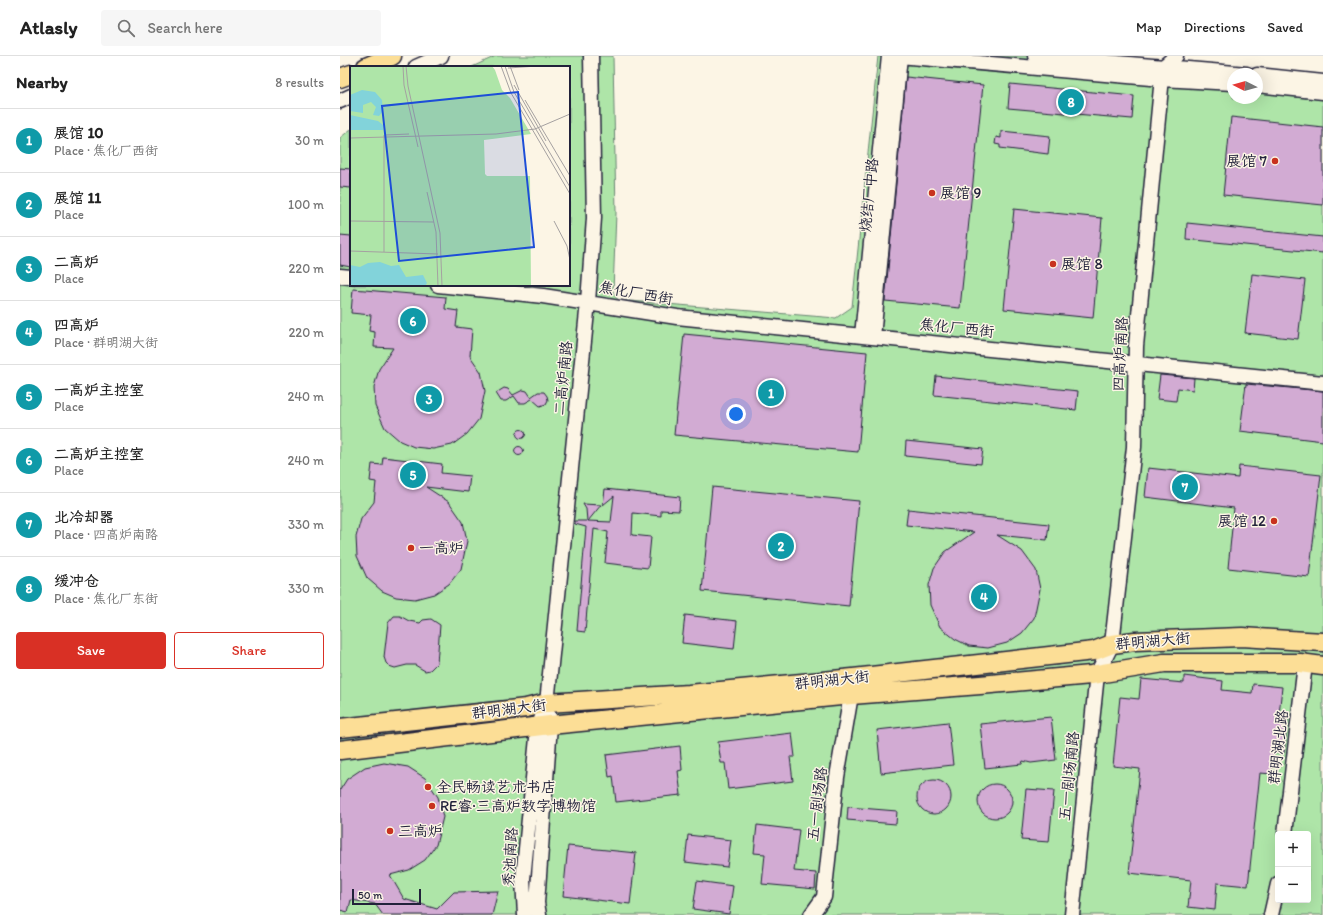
<!DOCTYPE html>
<html lang="en">
<head>
<meta charset="utf-8">
<style>
  body { margin:0; font-family:Itim,"LXGW WenKai TC",sans-serif; background:#f6f6f6; color:#222 }
  .controls { position:absolute; right:12px; bottom:12px; display:grid; overflow:hidden; border-radius:4px; box-shadow:0 4px 16px #0002 }
  .controls button { width:36px; height:36px; display:grid; place-items:center; padding:0; border:0; border-bottom:1px solid #e0e0e0; background:#fff; color:#222; font:20px sans-serif }
  .compass { position:absolute; left:887px; top:12px; width:36px; height:36px; border-radius:50%; background:#fff; box-shadow:0 4px 16px #0002; rotate:276deg }
  .scale { position:absolute; left:12px; bottom:10px; width:69px; box-sizing:border-box; padding-left:4px; border:2px solid #22223b; border-top:0; font-size:11px; line-height:14px; white-space:nowrap; color:#22223b; -webkit-text-stroke:3px #fcf5e5; paint-order:stroke }
  .you { position:absolute; left:396px; top:358px; width:14px; height:14px; margin:-10px; border:3px solid #fff; border-radius:50%; background:#1a73e8; box-shadow:0 0 0 6px #1a73e833 }
  .badge { display:grid; place-items:center; width:26px; height:26px; border-radius:50%; background:#d93025; color:#fff; font-size:13px; font-weight:700 }
  .pin { position:absolute; translate:-50% -50%; border:2px solid #fff; box-shadow:0 1px 4px #0006 }
  .list { margin:0; padding:0; list-style:none }
  h2 { display:flex; justify-content:space-between; align-items:center; height:52px; margin:0; padding:0 16px; font-size:17px }
  h2 small { font-size:13px; font-weight:400; color:#767676 }
  .list li { display:grid; grid-template-columns:26px 1fr auto; gap:12px; align-items:center; box-sizing:border-box; height:64px; padding:0 16px; border-top:1px solid #e0e0e0 }
  .list b { display:block; font-size:15px; white-space:nowrap }
  .list p { margin:0; font-size:13px; white-space:nowrap; color:#767676 }
  .list em { font-size:13px; font-style:normal; color:#767676 }
  .actions { display:flex; gap:8px; padding:12px 16px }
  .actions a { flex:1; padding:9px 0; border:1px solid #d93025; border-radius:4px; text-align:center; font-size:14px; color:#d93025 }
  .actions .main { background:#d93025; color:#fff }
  .icon { flex:none; width:22px; height:22px; fill:none; stroke:currentColor; stroke-width:2; stroke-linecap:round; stroke-linejoin:round }
  .map { position:relative; flex:none; width:983px; height:859px; overflow:hidden }
  header { display:flex; align-items:center; gap:24px; box-sizing:border-box; height:56px; padding:0 20px; background:#fff; border-bottom:1px solid #e0e0e0 }
  header strong { font-size:19px }
  nav { display:flex; gap:22px; margin-inline-start:auto; font-size:14px }
  .search { width:280px; height:36px; background:#f6f6f6; display:flex; align-items:center; gap:10px; box-sizing:border-box; padding:0 14px; border-radius:4px; color:#767676; font-size:15px }
  main { display:flex }
  aside { flex:1; background:#fff }
  .map>svg:first-child { display:block }
</style>
</head>
<body>
<header>
<strong>Atlasly</strong>
<div class="search"><svg class="icon" aria-label="search" viewBox="0 0 24 24"><circle cx="10" cy="10" r="6"/><path d="M15 15l6 6"/></svg>Search here</div>
<nav><a>Map</a><a>Directions</a><a>Saved</a></nav>
</header>
<main>
<aside>
<h2>Nearby<small>8 results</small></h2>
<ul class="list">
<li><span class="badge" style="background:#0f9aa8">1</span><div><b>展馆 10</b><p>Place · 焦化厂西街</p></div><em>30 m</em></li>
<li><span class="badge" style="background:#0f9aa8">2</span><div><b>展馆 11</b><p>Place</p></div><em>100 m</em></li>
<li><span class="badge" style="background:#0f9aa8">3</span><div><b>二高炉</b><p>Place</p></div><em>220 m</em></li>
<li><span class="badge" style="background:#0f9aa8">4</span><div><b>四高炉</b><p>Place · 群明湖大街</p></div><em>220 m</em></li>
<li><span class="badge" style="background:#0f9aa8">5</span><div><b>一高炉主控室</b><p>Place</p></div><em>240 m</em></li>
<li><span class="badge" style="background:#0f9aa8">6</span><div><b>二高炉主控室</b><p>Place</p></div><em>240 m</em></li>
<li><span class="badge" style="background:#0f9aa8">7</span><div><b>北冷却器</b><p>Place · 四高炉南路</p></div><em>330 m</em></li>
<li><span class="badge" style="background:#0f9aa8">8</span><div><b>缓冲仓</b><p>Place · 焦化厂东街</p></div><em>330 m</em></li>
</ul>
<div class="actions"><a class="main">Save</a><a>Share</a></div>
</aside>
<div class="map">
<svg width="983" height="859" viewBox="0 0 983 859">
  <rect width="100%" height="100%" fill="#fcf5e5"/>
  <filter id="ink" filterUnits="userSpaceOnUse"><feTurbulence type="fractalNoise" baseFrequency=".025" numOctaves="2"/><feDisplacementMap in="SourceGraphic" scale="8" xChannelSelector="R" yChannelSelector="G"/><feConvolveMatrix kernelMatrix="1 2 1 2 8 2 1 2 1" color-interpolation-filters="sRGB"/></filter>
  <g filter="url(#ink)">
    <!-- green -->
    <path fill="#aee5a8" stroke="#688472" fill-rule="evenodd" d="M156,0H273L276,157L273,236L278,244L496,262L512,251L538,0H756L983,22V859H0V82L11,73V229H229V11H132ZM893,18H917V42H893ZM938,778H968V844H938Z"/>
    <!-- building -->
    <path fill="#d2abd3" stroke="#22223b" d="M566,21L643,29L620,252L545,245Z
      M670,28L794,40L792,63L668,52Z
      M891,61L983,71V149L883,139Z
      M661,75L710,80L708,98L660,92V89L655,88L656,81L661,82Z
      M0,112L11,113V132L0,131Z
      M674,153L762,162L753,262L664,253Z
      M847,167L983,181V197L846,183Z
      M0,179L11,180V211L0,209Z
      M912,218L965,224L958,283L905,277Z
      M13,233L106,241L105,253L118,255L116,271L132,273L130,300L141,316L145,335L139,363L127,378L112,389L93,393L74,391L60,385L45,372L35,350L34,331L39,313L53,292L34,291L35,276L29,275L31,259L11,257Z
      M344,278L527,296L518,396L334,379Z
      M820,319L854,322L853,334L838,332L836,345L817,343Z
      M596,320L738,335L736,354L594,339Z
      M906,328L983,335V385L900,375Z
      M164,332L168,333L173,339L183,334L187,335L191,341L198,336H204L207,340L208,344L206,348L200,350L192,343L185,347H179L174,340L166,345H161L156,337Z
      M176.5 378a4.5 4.5 0 1 1 9 0a4.5 4.5 0 1 1-9 0Z
      M566,385L643,393L641,408L565,400Z
      M174.5 395a4.5 4.5 0 1 1 9 0a4.5 4.5 0 1 1-9 0Z
      M43,401L102,408L101,417L130,420L128,436L86,431L109,446L123,466L127,485L121,513L109,528L94,538L75,543L56,541L42,535L27,522L17,500L16,481L21,463L34,446L36,426L30,425L32,408L42,409Z
      M899,410L981,419L969,521L888,512L894,452L805,441L808,412L898,422Z
      M372,431L519,445L509,550L362,535Z
      M265,433L340,441L339,455L321,454V460L293,457L292,479L311,481L308,512L265,507L268,476L254,473L245,576L237,575L246,471L235,468V465H247L246,453L243,448L261,449L248,465L271,466L274,440L263,449Z
      M568,453L709,468L707,484L657,479L682,495L696,514L700,533L694,562L682,577L667,587L648,592L629,590L615,583L600,571L590,549L589,529L594,512L605,496L634,476L566,469Z
      M345,559L397,565L394,593L342,587Z
      M54,560H60L69,565L80,567L83,564L91,563L100,569L97,607L90,614L85,615L75,609H67L55,612L49,610L46,607L44,601L48,567Z
      M844,620L883,625L882,634L912,637L913,628L942,631L939,659H948L944,697H934L932,718L920,717L908,830L877,827L875,854L848,851L851,824L789,817L800,713L773,710L780,641L799,643L801,623L844,627Z
      M711,661L716,704L691,707L683,705L682,708L645,712L640,668Z
      M608,666L613,709L541,717L537,674Z
      M452,677L455,701H450L453,725L388,733L385,707H381L378,686Z
      M340,690L342,714L338,715L341,739L276,746L273,720L269,721L266,699Z
      M44,707L68,711L85,722L98,741L103,761L96,789L85,804L69,814L50,819L64,843L97,853L114,836L158,835L152,859H43L35,848L11,844L8,856L0,854V734L7,723L25,711Z
      M577 741a17 17 0 1 1 34 0a17 17 0 1 1-34 0Z
      M638 745a17 17 0 1 1 34 0a17 17 0 1 1-34 0Z
      M686,733L714,735L709,786L681,784Z
      M508,751L557,755L556,768L507,764Z
      M417,769L459,774L454,815L476,817L475,833L422,828L425,798L414,797Z
      M348,779L391,784L387,811L345,806Z
      M228,790L296,797L290,848L223,840Z
      M357,825L393,830L389,858L353,853Z"/>
    <g fill="none" stroke-linecap="round" stroke-linejoin="round">
      <!-- minor casing -->
      <g stroke="#22223b" stroke-width="17">
        <path id="minor" d="M559,0L822,23L893,27
          M695,0L907,18
          M76,11L101,0
          M917,19L983,26
          M917,29L983,36
          M0,45L11,40
          M0,220L11,221
          M98,229L203,240L337,261L983,327
          M522,280L549,0
          M533,281L560,0
          M945,778L965,608
          M185,859L183,823L198,672L207,647L248,246L254,162L251,0
          M199,859L197,847L210,669L209,660
          M471,859L484,841L497,721L511,639
          M732,859L757,618L772,588L794,391L796,290L823,11L836,0
          M931,859L938,828"/>
      </g>
      <!-- major casing -->
      <g stroke="#22223b" stroke-width="21">
        <path id="major" d="M26,11L52,0
          M0,22L11,18
          M0,672L186,652L207,647L349,638L513,622L754,595L772,588L795,585L902,581L983,586
          M0,694L210,669L511,639L640,629L751,619L824,607H960L983,610"/>
      </g>
      <!-- minor -->
      <use href="#minor" stroke="#fcf5e5" stroke-width="14"/>
      <!-- major -->
      <use href="#major" stroke="#fcde96" stroke-width="18"/>
    </g>
  </g>
  <!-- markers -->
  <g fill="#c8321e" stroke="#fcf5e5" stroke-width="1.5">
    <circle cx="935" cy="105" r="4"/>
    <circle cx="592" cy="137" r="4"/>
    <circle cx="713" cy="208" r="4"/>
    <circle cx="934" cy="465" r="4"/>
    <circle cx="71" cy="492" r="4"/>
    <circle cx="88" cy="731" r="4"/>
    <circle cx="92" cy="750" r="4"/>
    <circle cx="50" cy="775" r="4"/>
  </g>
  <g text-anchor="middle" stroke-width="3" stroke-linejoin="round" paint-order="stroke">
    <!-- poi labels -->
    <g font-size="15" fill="#22223b" stroke="#fcf5e5" text-anchor="start">
      <text x="927" y="110" text-anchor="end">展馆 7</text>
      <text x="600" y="142">展馆 9</text>
      <text x="721" y="213">展馆 8</text>
      <text x="926" y="470" text-anchor="end">展馆 12</text>
      <text x="79" y="497">一高炉</text>
      <text x="96" y="736">全民畅读艺术书店</text>
      <text x="100" y="755">RE睿·三高炉数字博物馆</text>
      <text x="58" y="780">三高炉</text>
    </g>
    <!-- street labels -->
    <g font-size="15" fill="#22223b" stroke="#fcf5e5">
      <text transform="translate(529 139) rotate(-84)" y="5">烧结厂中路</text>
      <text transform="translate(296 237) rotate(10)" y="5">焦化厂西街</text>
      <text transform="translate(617 272) rotate(6)" y="5">焦化厂西街</text>
      <text transform="translate(780 298) rotate(-87)" y="5">四高炉南路</text>
      <text transform="translate(223 322) rotate(-84)" y="5">二高炉南路</text>
      <text transform="translate(813 585) rotate(-5)" y="5">群明湖大街</text>
      <text transform="translate(492 624) rotate(-6)" y="5">群明湖大街</text>
      <text transform="translate(169 653) rotate(-7)" y="5">群明湖大街</text>
      <text transform="translate(938 691) rotate(-83)" y="5">群明湖北路</text>
      <text transform="translate(729 720) rotate(-84)" y="5">五一剧场南路</text>
      <text transform="translate(477 748) rotate(-83)" y="5">五一剧场路</text>
      <text transform="translate(170 801) rotate(-86)" y="5">秀池南路</text>
    </g>
  </g>
  <!-- overview -->
  <g transform="translate(10 10)">
    <rect width="220" height="220" fill="#fcf5e5"/>
    <path d="M0,0H142L145,4L152,24L160,32L181,68L134,74L135,108L137,110H180L181,220H0Z" fill="#aee5a8"/>
    <path d="M12,24L25,26L32,34L33,45L29,50L23,49L26,41L21,36L13,39V47L0,45V29ZM0,49L28,55L33,59V64H0ZM30,196L41,200L49,199L56,211L73,209L77,217L75,220H2L0,217V199L10,201L18,197Z" fill="#82d3da"/>
    <path fill="none" stroke="#a5a1a1" stroke-width="1" d="M53,0L54,19L68,81M56,0L58,20L90,167L92,220M151,0L161,27L220,128M155,0L164,26L220,121M160,0L169,24M158,2L188,0M164,19L196,75M175,34L220,110M34,69V186M35,69L59,68M0,72L146,68L185,63L220,48M77,126L86,166L88,220M0,155L84,156M204,155L217,180L220,194M0,185L88,188"/>
    <path fill="#1d4ed8" fill-opacity="0.15" stroke="#1d4ed8" stroke-width="2" d="M168,26L184,181L49,195L32,40Z"/>
    <rect width="220" height="220" fill="none" stroke="#22223b" stroke-width="2"/>
  </g>
</svg>
<div class="controls">
<button>+</button>
<button>−</button>
</div>
<svg class="compass" viewBox="-18 -18 36 36"><path d="M0-13l5 13h-10z" fill="#e53935"/><path d="M0 13l5-13h-10z" fill="#767676"/></svg>
<div class="scale">50 m</div>
<div class="you"></div>
<div class="pin badge" style="left:431px;top:337px;background:#0f9aa8">1</div>
<div class="pin badge" style="left:441px;top:490px;background:#0f9aa8">2</div>
<div class="pin badge" style="left:89px;top:343px;background:#0f9aa8">3</div>
<div class="pin badge" style="left:644px;top:541px;background:#0f9aa8">4</div>
<div class="pin badge" style="left:73px;top:419px;background:#0f9aa8">5</div>
<div class="pin badge" style="left:73px;top:265px;background:#0f9aa8">6</div>
<div class="pin badge" style="left:845px;top:431px;background:#0f9aa8">7</div>
<div class="pin badge" style="left:731px;top:46px;background:#0f9aa8">8</div>
</div>
</main>
</body>
</html>
